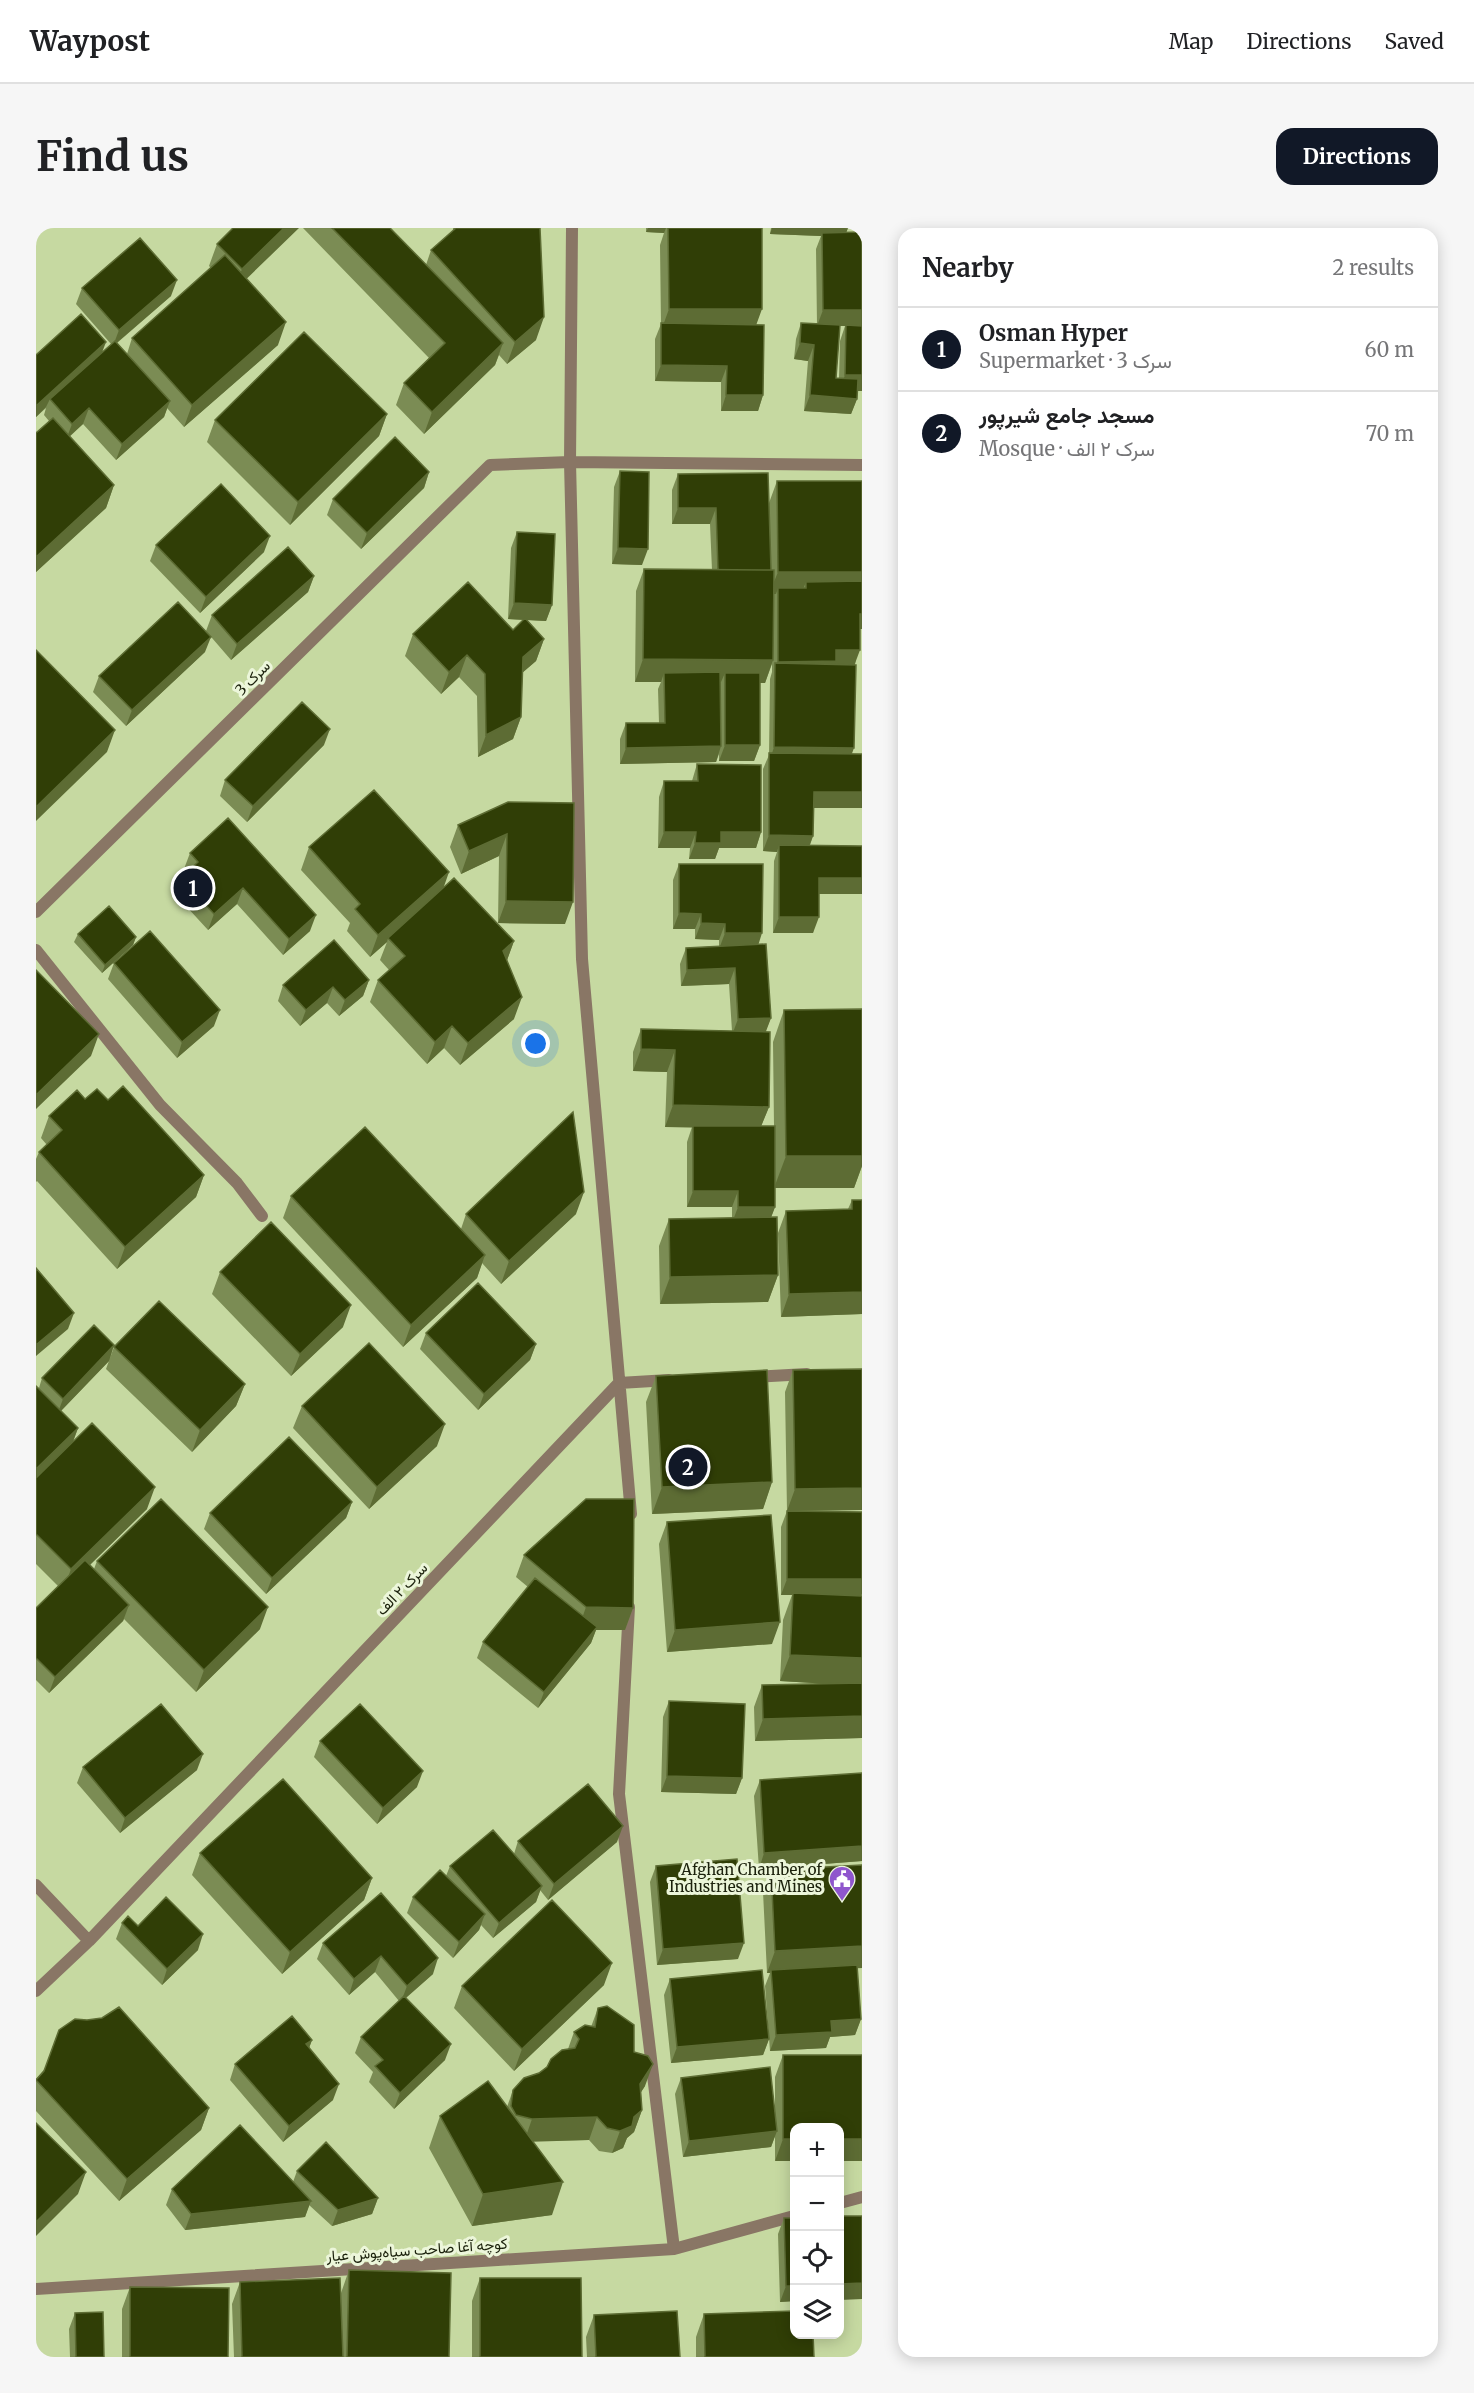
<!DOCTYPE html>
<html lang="en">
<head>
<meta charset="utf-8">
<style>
  body { margin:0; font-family:Merriweather,Vazirmatn,serif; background:#f6f6f6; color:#202124 }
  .controls { position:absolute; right:18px; bottom:18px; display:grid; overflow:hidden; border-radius:12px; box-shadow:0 3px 15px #0003 }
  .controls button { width:54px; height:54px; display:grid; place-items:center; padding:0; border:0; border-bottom:2px solid #e0e0e0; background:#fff; color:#202124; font:30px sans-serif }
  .you { position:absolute; left:500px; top:816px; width:21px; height:21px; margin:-15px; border:4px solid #fff; border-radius:50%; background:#1a73e8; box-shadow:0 0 0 9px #1a73e833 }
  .badge { display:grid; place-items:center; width:39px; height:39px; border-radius:50%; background:#111827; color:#fff; font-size:20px; font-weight:700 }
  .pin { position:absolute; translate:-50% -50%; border:3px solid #fff; box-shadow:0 2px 6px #0006 }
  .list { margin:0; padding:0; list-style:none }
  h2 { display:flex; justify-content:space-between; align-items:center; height:78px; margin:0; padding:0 24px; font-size:26px }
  h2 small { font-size:20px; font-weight:400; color:#757577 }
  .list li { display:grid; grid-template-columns:39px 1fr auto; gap:18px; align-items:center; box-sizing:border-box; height:84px; padding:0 24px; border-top:2px solid #e0e0e0 }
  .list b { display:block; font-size:22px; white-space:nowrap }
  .list p { margin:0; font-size:20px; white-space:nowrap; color:#757577 }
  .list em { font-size:20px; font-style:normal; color:#757577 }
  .icon { flex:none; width:33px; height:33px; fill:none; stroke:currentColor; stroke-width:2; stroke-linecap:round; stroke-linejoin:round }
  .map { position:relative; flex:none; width:826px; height:2129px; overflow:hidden; border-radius:18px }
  header { display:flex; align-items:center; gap:36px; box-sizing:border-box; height:84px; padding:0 30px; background:#fff; border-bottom:2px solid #e0e0e0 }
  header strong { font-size:28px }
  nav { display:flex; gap:33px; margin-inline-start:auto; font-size:21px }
  .intro { display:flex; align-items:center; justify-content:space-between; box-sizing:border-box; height:144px; padding:0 36px }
  h1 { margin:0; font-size:42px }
  .button { padding:15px 27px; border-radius:18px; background:#111827; color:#fff; font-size:21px; font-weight:700 }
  main { display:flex; gap:36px; padding:0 36px }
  aside { flex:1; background:#fff; border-radius:18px; box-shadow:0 3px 15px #0003 }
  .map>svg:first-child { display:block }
</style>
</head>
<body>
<header>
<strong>Waypost</strong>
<nav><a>Map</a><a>Directions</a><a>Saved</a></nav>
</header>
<div class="intro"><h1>Find us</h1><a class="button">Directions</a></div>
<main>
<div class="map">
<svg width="826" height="2129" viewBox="0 0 826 2129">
  <rect width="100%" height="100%" fill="#c6d9a1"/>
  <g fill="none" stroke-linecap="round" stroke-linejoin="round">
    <!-- minor -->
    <path stroke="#897665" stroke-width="12" d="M536,0L534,234L546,731L595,1286
      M0,684L454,237L534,234L826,237
      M0,722L124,877L201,955L226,988
      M717,1149L771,1146
      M593,1379L583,1566L638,2021
      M0,1657L53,1713
      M0,1763L53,1713L583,1155L633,1152
      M804,1975L826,1969
      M0,2061L638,2021L758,1988"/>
  </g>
  <!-- wall -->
  <path fill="#7b8c54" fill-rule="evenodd" d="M197,0L210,51L242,117L148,199L131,180L128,189L80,232L47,196L33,208L78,257L70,280L0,344V205L13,193L8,187L10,180L0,189V127L67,123L75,116L40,76L46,60L135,68L81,115L91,126L96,110L175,40L173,38L181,16Z
    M267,0H354L390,37L395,22L417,3V0H504L500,112L471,136L463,127L459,137L388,206L360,177L368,155L393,130Z
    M610,0H726L720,97L727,167L722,183H685V154L619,153V111L625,96L624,17L628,5L610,4Z
    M735,0H812L810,4L821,163V171L815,186L768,183L772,133L758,131L760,111L765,95L781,96L780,21L785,8L734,6ZM804,98H809L804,113L803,150H800Z
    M351,186L343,208L254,297L171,214L179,192Z
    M584,243L606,337L576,336L578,259Z
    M393,244L388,260L325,321L291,287L297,271Z
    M642,246L733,275L741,253H826V401H824L819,437L816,526H826V580H778L777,608L774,617L826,618V666H783L777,705H737L738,633L741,624L727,623V541L733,527L734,451L736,444V436L729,455H724V517L718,533H683V526L680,534L584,536V511L590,495H623L622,461L625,454H599L600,363L608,341L676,342L674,296H636V262Z
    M481,304L516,377L510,393L491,392L508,411L500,433L486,445L485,489L477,511L442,529L441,468L423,449L405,466L369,428L377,406L477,402L487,392L472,391L475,320Z
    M120,317L228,324L164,385L114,333Z
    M278,348L272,364L195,432L170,403L176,387Z
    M169,424L90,498L57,464L63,448Z
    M288,517L211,594L184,568L189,552Z
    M661,536L725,604L720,620H683L679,631H653L654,620H622L623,569L628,553H656Z
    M472,574L529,696L462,695L463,628L425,646L414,619L422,597Z
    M273,619L407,660L478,713L471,732L478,791L424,837L408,820L391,836L334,774L342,752L353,742L344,732L351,714L334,729L311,703L314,695L265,642Z
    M154,625L274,703L247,727L201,676L172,702L139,666L145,650L151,644L148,641Z
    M643,636L722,717L735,790L729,804L733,879L725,898H738L737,814L748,782L826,781V938L818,960H739V979L735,989L742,1047L732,1074L624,1076L623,1018L633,991L696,990V979H651V914L656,899H629L631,844L597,843V824L605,801L696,803L693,756L645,758L644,736L650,720L683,718V712L659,711V701H637V652Z
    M42,706L100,709L97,717L66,745L38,714Z
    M78,735L178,798L141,830L72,751Z
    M333,752L327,768L303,788L291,775L264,798L242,773L247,757Z
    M49,871L72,872L168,947L160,969L81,1041L1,953L0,954V931L3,924L11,917L5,910L13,888Z
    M255,968L425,1001L430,986H540L465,1056L446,1035L441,1050L367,1119L247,990Z
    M816,972H826V1086L745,1089L742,1005L750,983L812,981Z
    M184,1044L307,1099L255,1148L176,1066Z
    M390,1105L500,1116L494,1132L442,1182L384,1121Z
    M78,1117L73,1133L25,1183L42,1200L37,1214L111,1281L54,1337L58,1341L61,1333L224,1401L160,1464L88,1391L87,1393L13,1465L0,1452V1380L22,1358L0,1336V1158L3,1160L6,1150Z
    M78,1119L209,1156L200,1178L156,1224L70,1141Z
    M826,1141V1282L751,1283L749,1164L757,1142Z
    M620,1148L736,1254L727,1281L616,1286L610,1174Z
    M266,1178L401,1218L333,1281L257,1200Z
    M316,1274L310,1290L230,1366L168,1301L174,1285Z
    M751,1283L826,1284V1366L825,1368L804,1367L826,1510L719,1513L718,1479L726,1457L794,1456L744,1453L747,1392L756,1367H745V1299Z
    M631,1294L736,1416L631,1424L623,1316Z
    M488,1327L597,1380L589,1402H560L555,1415L502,1480L441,1430L447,1414L492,1359L480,1349Z
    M633,1473L706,1550L700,1566L625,1564L627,1489Z
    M284,1513L381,1559L341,1596L278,1529Z
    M47,1539L161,1542L84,1605L41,1555Z
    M826,1545V1633L723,1641L718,1568L724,1552Z
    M482,1613L581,1614L512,1672L504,1662L500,1674L457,1710L445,1697L443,1702L417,1730L371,1685L377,1669L410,1648L414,1638L478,1626Z
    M164,1625L336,1650L328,1672L246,1746L156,1647Z
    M826,1637V1740H821L825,1791L819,1807L794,1809L790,1820L734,1823L729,1758L734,1745H731L727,1664L735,1642Z
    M620,1638L702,1731L621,1737L614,1654Z
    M345,1665L397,1746L370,1770L409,1832L358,1881L333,1854L337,1844L319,1825L325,1809L363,1773L339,1744L313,1767L281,1731L287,1715Z
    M86,1695L102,1698L162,1722L126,1757L80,1711Z
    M634,1751L733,1811L727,1827L635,1835L628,1767Z
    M568,1757L478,1843L418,1780L426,1758Z
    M562,1780L598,1824L609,1858L605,1864L606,1882L598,1904L591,1910L587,1920L576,1925L563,1923L553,1912L497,1913L516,1987L436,1998L393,1920L404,1888L471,1879L477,1862L503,1845L532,1821L538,1804L555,1799Z
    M51,1792L173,1880L165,1902L83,1973L0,1883V1851Z
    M276,1812L273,1820L297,1872L247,1914L194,1852L199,1836Z
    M747,1827H826L739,1933V1908L735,1919L647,1929L639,1866L645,1850L739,1887V1849Z
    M261,1943L342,1970L336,1986L296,1998L273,1977L269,1989L149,2002L130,1977L136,1961L257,1954Z
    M748,1990L759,2073L744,2074L742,2006Z
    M313,2042L413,2129H198L196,2076L204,2054L305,2077V2065Z
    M444,2050L546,2129H436V2073Z
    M94,2059L192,2129H86V2081Z
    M39,2085L68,2129H34L33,2101Z
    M668,2086L778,2129H660V2109Z
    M558,2087L644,2129H551L550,2109Z"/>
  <!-- shaded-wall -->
  <path fill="#5d6c34" d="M248,0H263L198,63L206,41Z
    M612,0H630L628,5L610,4Z
    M736,0H812L809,8L786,5L785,8L734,6Z
    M141,52L135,68L77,118L83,102Z
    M633,81H726L718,103H625Z
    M787,82H826V98H781Z
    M508,89L500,112L471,136L479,114Z
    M250,94L242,117L148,199L156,177Z
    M70,114L64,130L14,171L10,179L0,189V178Z
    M467,115L459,137L388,206L396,184Z
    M764,115L778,117L772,133L758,131Z
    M625,137L691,138L685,154L619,153Z
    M809,147H826V163H803Z
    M690,167H727L722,183H685Z
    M774,167L821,171L815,186L768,183Z
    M134,173L128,189L80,232L86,216Z
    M53,180L47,196L30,212L36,196Z
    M351,186L343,208L254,297L262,274Z
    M393,244L388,260L325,321L331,305Z
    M78,257L70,280L0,344V329Z
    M642,280H680L674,296H636Z
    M234,308L228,324L164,385L170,369Z
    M582,320L612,321L606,337L576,336Z
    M742,344H826V362L770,360V354L765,366L742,360L740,366H733Z
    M278,348L272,364L195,432L201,416Z
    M478,375L516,377L510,393L472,391Z
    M824,386H826V401H819Z
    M175,409L169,424L90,498L96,482Z
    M508,411L500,433L479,451L487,429Z
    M800,422H824L818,438L739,441L742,434Z
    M431,427L423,449L405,466L413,444Z
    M607,431L737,432L729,455L689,454V445L685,454H628V445L625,454H599Z
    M485,489L477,511L442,529L450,507Z
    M294,501L288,517L211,594L217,578Z
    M79,502L71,524L0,593V579Z
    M689,517H724L718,533H683Z
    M685,518L680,534L584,536L590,520Z
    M738,519L818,520L812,536L733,535Z
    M778,564H826V580H772Z
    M628,604H660L654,620H622Z
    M685,604H725L720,620H683L679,631H653L659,615Z
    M471,606L463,628L425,646L433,623Z
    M733,607L777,608L771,624L743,617L741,624L727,623Z
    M413,644L405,667L352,710L351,714L334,729L342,707Z
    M783,650H826V666H777Z
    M207,660L201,676L172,702L178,686Z
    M470,673L537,674L529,696L462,695Z
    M643,685L665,686L659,701H637Z
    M280,687L274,703L247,727L253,711Z
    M743,689H783L777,705H737Z
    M665,695L689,696L683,712L659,711Z
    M689,705H726L721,721H683Z
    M100,709L97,717L66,745L69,737Z
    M478,713L470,735L467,723Z
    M699,740L693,756L645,758L651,742Z
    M333,752L327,768L303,788L309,772Z
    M297,759L291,775L264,798L270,782Z
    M486,769L478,791L424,837L432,815Z
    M184,782L178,798L141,830L146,814Z
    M735,790L729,806L696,807L702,791Z
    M416,798L408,820L391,836L399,814Z
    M63,806L55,828L0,881V867Z
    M605,821L639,822L631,844L597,843Z
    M637,877L733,879L724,901L629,899Z
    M750,928H826V938L818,960H738Z
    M168,947L160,969L81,1041L89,1019Z
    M657,963H702L696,979H651Z
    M548,964L540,986L465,1056L473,1033Z
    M702,979H739L733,995H696Z
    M449,1027L441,1050L367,1119L375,1097Z
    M742,1047L732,1074L624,1076L634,1049Z
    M826,1064V1086L745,1089L753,1066Z
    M315,1077L307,1099L255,1148L264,1126Z
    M38,1085L32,1101L0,1128V1117Z
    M500,1116L494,1132L442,1182L448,1166Z
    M78,1117L73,1133L21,1187L27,1171Z
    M209,1156L200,1178L156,1224L164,1202Z
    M409,1196L401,1218L333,1281L341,1259Z
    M42,1200L36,1216L0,1251V1241Z
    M736,1254L727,1281L616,1286L626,1259Z
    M119,1259L111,1281L27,1363L35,1341Z
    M826,1260V1282L751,1283L759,1261Z
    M316,1274L310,1290L230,1366L236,1350Z
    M751,1351H826V1366L825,1368L757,1367V1365L756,1367H745Z
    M93,1377L87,1393L13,1465L19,1449Z
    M232,1379L224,1401L160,1464L168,1442Z
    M550,1379L597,1380L589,1402H560L555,1415L502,1480L508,1464L542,1402Z
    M744,1394L736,1416L631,1424L639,1402Z
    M754,1427L826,1430V1458L744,1453Z
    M826,1488V1510L719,1513L727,1491Z
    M167,1526L161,1542L84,1605L89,1590Z
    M387,1543L381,1559L341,1596L347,1580Z
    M631,1548L706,1550L700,1566L625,1564Z
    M587,1598L581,1614L512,1672L518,1656Z
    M826,1618V1633L723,1641L728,1625Z
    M336,1650L328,1672L246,1746L254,1724Z
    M506,1658L500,1674L457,1710L463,1695Z
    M449,1686L443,1702L417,1730L423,1714Z
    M167,1706L162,1722L126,1757L131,1741Z
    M708,1715L702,1731L621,1737L627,1721Z
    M826,1718V1740L735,1745V1742L734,1745H731L739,1723Z
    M345,1728L339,1744L313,1767L318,1751Z
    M402,1730L397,1746L365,1774L371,1758Z
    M576,1735L568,1757L478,1843L486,1821Z
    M825,1791L819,1807L794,1809L790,1820L734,1823L740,1807L795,1793Z
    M733,1811L727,1827L635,1835L641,1819Z
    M276,1812L270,1828V1816Z
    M415,1816L409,1832L358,1881L364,1865Z
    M617,1836L609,1858L596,1878L604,1856Z
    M303,1856L297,1872L247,1914L253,1898Z
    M173,1880L165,1902L83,1973L91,1951Z
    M606,1882L598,1904L591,1910L587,1920L576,1925L584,1903L598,1889Z
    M561,1889L553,1912L488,1914L496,1891Z
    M741,1903L735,1919L647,1929L653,1913Z
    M747,1911H759V1933H739Z
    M804,1911H826V1933H804Z
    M50,1944L42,1966L0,2008V1994Z
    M527,1954L516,1987L436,1998L447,1966Z
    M342,1970L336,1986L296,1998L302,1982Z
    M275,1973L269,1989L149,2002L155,1986Z
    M826,2055V2071L804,2072V2056Z
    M750,2058H759V2073L744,2074Z"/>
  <!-- building -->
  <path fill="#303e06" stroke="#5d6c34" stroke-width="1.5" d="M197,0H248L206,41L181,16Z
    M296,0H354L467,115L396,184L368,155L409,115Z
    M420,0H504L508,89L479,114L395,22Z
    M632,0H726V81H633Z
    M826,4V82H787L786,5Z
    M104,10L141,52L83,102L46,60Z
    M189,27L250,94L156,177L96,110Z
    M45,86L70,114L0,178V127Z
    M625,95L728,97L727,167H690L691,138L625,137Z
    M765,95L804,97L800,150L822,151L821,171L774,167L778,117L764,115Z
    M810,97L826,98V147H809Z
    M268,104L351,186L262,274L179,192Z
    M79,113L134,173L86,216L53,180L36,196L14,171Z
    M17,190L78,257L0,329V205Z
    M359,209L393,244L331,305L297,271Z
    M584,243L613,244L612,321L582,320Z
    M732,245L735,342H682L680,280H642V246Z
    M741,253H826V344H742Z
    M185,256L234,308L170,369L120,317Z
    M481,304L519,306L516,377L478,375Z
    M252,319L278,348L201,416L176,387Z
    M608,341L738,342L737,432L607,431Z
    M826,353V386H824V422H800V433L742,434V360H770V354Z
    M432,354L477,402L489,390L508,411L487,429L485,489L450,507L449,446L431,427L413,444L377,406Z
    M142,374L175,409L96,482L63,448Z
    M0,422L79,502L0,579Z
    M739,435L820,437L818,520L738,519Z
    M684,444L685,518L590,520V495H629L628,445Z
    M689,445H724V517H689Z
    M266,474L294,501L217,578L189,552Z
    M733,525L826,526V564H778L777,608L733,607Z
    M661,536L725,537V604H685V615H659L660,604H628V553H662Z
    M338,562L413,644L342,707L319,681L324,676L273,619Z
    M472,574L538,575L537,674L470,673L471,606L433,623L422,597Z
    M192,590L280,687L253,711L207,660L178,686L145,650L162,634L154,625Z
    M743,617L826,618V650H783V689H743Z
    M643,636H727L726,705H689V696L665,695V686L643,685Z
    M418,650L478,713L467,723L486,769L432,815L416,798L399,814L342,752L369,728L352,710Z
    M73,678L100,709L69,737L42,706Z
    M114,703L184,782L146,814L78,735Z
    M298,712L333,752L309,772L297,759L270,782L247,757Z
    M730,716L735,790L702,791L699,740L651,742L650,720Z
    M0,742L63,806L0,867Z
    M826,781V928H750L748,782Z
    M605,801L734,804L733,879L637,877L639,822L605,821Z
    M87,858L168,947L89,1019L3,924L26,902L13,888L41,862L49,871L61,861L72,872Z
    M537,884L548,964L473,1033L430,986Z
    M657,898H739V979H702V963H657Z
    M329,899L449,1027L375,1097L255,968Z
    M816,972H826V1064L753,1066L750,983L816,981Z
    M741,989L742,1047L634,1049L633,991Z
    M235,994L315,1077L264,1126L184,1044Z
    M0,1040L38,1085L0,1117Z
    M442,1055L500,1116L448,1166L390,1105Z
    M123,1073L209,1156L164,1202L78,1119Z
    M58,1097L78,1117L27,1171L6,1150Z
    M333,1115L409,1196L341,1259L266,1178Z
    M826,1141V1260L759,1261L757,1142Z
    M731,1142L736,1254L626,1259L620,1148Z
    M0,1158L42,1200L0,1241Z
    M56,1195L119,1259L35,1341L0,1306V1250Z
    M253,1209L316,1274L236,1350L174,1285Z
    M125,1271L232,1379L168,1442L61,1333Z
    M550,1271H598L597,1380L550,1379L488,1327Z
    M751,1283L826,1284V1351H751Z
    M735,1287L744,1394L639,1402L631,1294Z
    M49,1332L93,1377L19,1449L0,1430V1380Z
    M499,1350L561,1399L508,1464L447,1414Z
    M757,1365L826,1368V1430L754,1427Z
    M826,1455V1488L727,1491L726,1457Z
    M633,1473L709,1476L706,1550L631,1548Z
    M125,1476L167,1526L89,1590L47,1539Z
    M324,1476L387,1543L347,1580L284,1513Z
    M826,1545V1618L728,1625L724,1552Z
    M247,1551L336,1650L254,1724L164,1625Z
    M552,1556L587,1598L518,1656L482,1613Z
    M457,1602L506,1658L463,1695L414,1638Z
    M701,1631L708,1715L627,1721L620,1638Z
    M826,1637V1718L739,1723L735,1642Z
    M404,1642L449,1686L423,1714L377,1669Z
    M345,1665L402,1730L371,1758L345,1728L318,1751L287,1715Z
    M130,1669L167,1706L131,1741L86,1695L92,1688L102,1698Z
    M516,1672L576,1735L486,1821L426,1758Z
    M821,1737L825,1791L795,1793L796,1804L740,1807L735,1742Z
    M726,1742L733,1811L641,1819L634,1751Z
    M368,1768L415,1816L364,1865L339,1838L347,1832L325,1809Z
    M571,1778L598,1797V1824L612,1828L617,1836L604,1856L606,1882L598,1889L596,1898L584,1903L571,1900L561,1889L496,1891L480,1887L475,1878L477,1862L488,1850L503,1845L511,1839L515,1831L526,1822L539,1820L543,1811L538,1804L549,1797L559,1799L562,1780Z
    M83,1779L173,1880L91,1951L0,1852L8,1843L23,1802L39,1791L51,1792L66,1790Z
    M256,1788L276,1812L270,1816L303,1856L253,1898L199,1836Z
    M747,1827H826V1911H804V1899H759V1911H747Z
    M734,1839L741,1903L653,1913L645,1850Z
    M452,1853L527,1954L447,1966L404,1888Z
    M0,1895L50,1944L0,1994Z
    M204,1897L275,1973L155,1986L136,1961Z
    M290,1914L342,1970L302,1982L261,1943Z
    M804,1988H826V2055L804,2056Z
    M748,1990H759V2058H750Z
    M313,2042L415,2045L413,2129H311Z
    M304,2050L307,2129H206L204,2054Z
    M444,2050H545L546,2129H444Z
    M94,2059L193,2060L192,2129H94Z
    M641,2083L644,2129H560L558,2087Z
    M759,2083V2106H777L778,2129H669L668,2086Z
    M67,2084L68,2129H40L39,2085Z"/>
  <!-- icons -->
  <defs>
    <g id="civic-pin" transform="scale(1.35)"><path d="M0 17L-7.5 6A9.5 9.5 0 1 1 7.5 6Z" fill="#8f56cd" stroke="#ecf6da"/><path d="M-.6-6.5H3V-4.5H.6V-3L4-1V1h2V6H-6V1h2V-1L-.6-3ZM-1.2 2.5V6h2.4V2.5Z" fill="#fff"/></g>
  </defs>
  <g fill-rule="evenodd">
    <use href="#civic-pin" x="806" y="1651"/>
  </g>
  <g text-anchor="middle" stroke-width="6" stroke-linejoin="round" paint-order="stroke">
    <!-- street labels -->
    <g font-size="15" fill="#1b210c" stroke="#ecf6da">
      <text transform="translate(217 450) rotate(-45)" y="5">سرک 3</text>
      <text transform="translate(366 1361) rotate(-46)" y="5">سرک ۲ الف</text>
      <text transform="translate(381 2022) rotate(-4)" y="5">کوچه آغا صاحب سیاه‌پوش عیار</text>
    </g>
    <!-- poi labels -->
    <g font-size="15" fill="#1b210c" stroke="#ecf6da" text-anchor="end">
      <text x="786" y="1647">Afghan Chamber of<tspan x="786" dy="17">Industries and Mines</tspan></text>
    </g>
  </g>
</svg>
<div class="controls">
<button>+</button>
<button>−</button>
<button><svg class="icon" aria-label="locate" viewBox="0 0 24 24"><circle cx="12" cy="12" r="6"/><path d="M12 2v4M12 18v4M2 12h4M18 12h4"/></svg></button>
<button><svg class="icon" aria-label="layers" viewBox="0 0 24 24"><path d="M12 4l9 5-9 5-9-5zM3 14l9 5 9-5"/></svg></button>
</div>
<div class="you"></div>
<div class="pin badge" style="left:157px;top:660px">1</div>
<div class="pin badge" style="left:652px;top:1239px">2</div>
</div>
<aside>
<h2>Nearby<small>2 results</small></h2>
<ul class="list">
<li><span class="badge">1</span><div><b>Osman Hyper</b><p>Supermarket · سرک 3</p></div><em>60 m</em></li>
<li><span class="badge">2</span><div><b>مسجد جامع شیرپور</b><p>Mosque · سرک ۲ الف</p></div><em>70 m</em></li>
</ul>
</aside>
</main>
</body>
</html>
